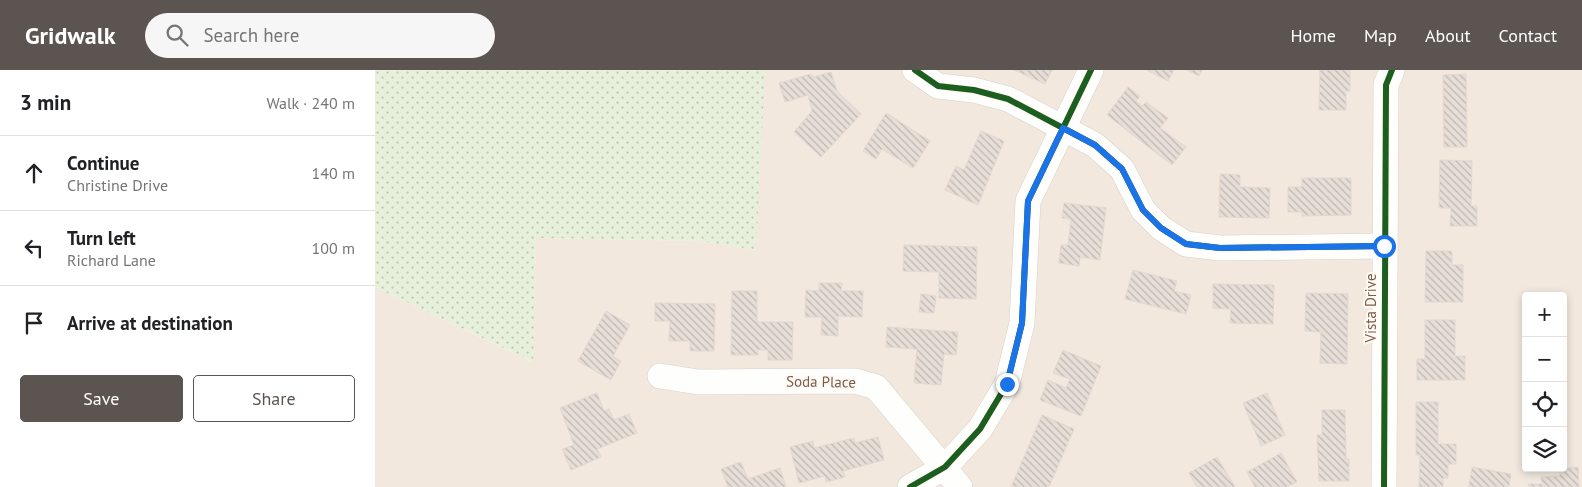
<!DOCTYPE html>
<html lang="en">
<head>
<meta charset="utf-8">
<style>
  body { margin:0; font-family:"PT Sans",sans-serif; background:#f6f6f6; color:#202124 }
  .controls { position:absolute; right:15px; bottom:15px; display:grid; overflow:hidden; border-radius:5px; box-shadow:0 2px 8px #0003 }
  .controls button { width:45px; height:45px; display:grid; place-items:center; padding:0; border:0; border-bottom:1px solid #e0e0e0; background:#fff; color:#202124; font:25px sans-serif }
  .stop { position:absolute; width:15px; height:15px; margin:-11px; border:4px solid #1a73e8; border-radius:50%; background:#fff }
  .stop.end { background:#1a73e8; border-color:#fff; box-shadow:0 1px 5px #0008 }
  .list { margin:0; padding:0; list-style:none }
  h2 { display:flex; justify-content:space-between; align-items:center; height:65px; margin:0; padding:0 20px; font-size:21px }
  h2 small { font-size:16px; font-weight:400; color:#757577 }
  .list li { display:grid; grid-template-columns:32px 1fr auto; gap:15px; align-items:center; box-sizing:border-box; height:75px; padding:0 20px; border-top:1px solid #e0e0e0 }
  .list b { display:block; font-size:19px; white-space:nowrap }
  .list p { margin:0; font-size:16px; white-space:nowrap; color:#757577 }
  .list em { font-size:16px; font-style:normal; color:#757577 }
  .actions { display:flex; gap:10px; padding:15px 20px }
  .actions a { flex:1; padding:11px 0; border:1px solid #5c5450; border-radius:5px; text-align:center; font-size:18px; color:#5c5450 }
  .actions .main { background:#5c5450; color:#fff }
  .icon { flex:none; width:28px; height:28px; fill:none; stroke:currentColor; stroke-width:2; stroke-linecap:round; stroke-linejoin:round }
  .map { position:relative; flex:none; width:1207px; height:417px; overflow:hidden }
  header { display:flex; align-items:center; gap:30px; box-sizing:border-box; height:70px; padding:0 25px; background:#5c5450; color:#fff }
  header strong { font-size:24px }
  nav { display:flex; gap:28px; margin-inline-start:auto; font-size:18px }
  .search { width:350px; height:45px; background:#f6f6f6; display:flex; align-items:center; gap:12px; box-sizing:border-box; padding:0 18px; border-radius:28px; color:#757577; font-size:19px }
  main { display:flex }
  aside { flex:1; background:#fff }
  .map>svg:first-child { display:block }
</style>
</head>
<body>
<header>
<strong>Gridwalk</strong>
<div class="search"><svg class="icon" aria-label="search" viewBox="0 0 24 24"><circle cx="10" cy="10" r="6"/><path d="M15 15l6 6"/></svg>Search here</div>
<nav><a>Home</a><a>Map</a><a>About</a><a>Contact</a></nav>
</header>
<main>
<aside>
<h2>3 min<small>Walk · 240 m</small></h2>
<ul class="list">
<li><svg class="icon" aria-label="ahead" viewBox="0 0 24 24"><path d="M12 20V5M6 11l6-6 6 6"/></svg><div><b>Continue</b><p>Christine Drive</p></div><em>140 m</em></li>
<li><svg class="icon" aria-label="left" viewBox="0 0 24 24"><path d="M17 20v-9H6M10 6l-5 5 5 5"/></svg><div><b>Turn left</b><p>Richard Lane</p></div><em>100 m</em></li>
<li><svg class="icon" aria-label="arrive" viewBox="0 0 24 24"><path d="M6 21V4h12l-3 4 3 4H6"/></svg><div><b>Arrive at destination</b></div></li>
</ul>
<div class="actions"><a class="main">Save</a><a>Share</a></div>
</aside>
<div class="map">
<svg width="1207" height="417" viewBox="0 0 1207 417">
  <defs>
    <pattern id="grass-dots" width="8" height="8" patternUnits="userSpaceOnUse" patternTransform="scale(1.25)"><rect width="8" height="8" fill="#e7f0db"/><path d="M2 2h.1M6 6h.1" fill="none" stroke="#c0c6b4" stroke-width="1.8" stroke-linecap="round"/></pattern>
    <pattern id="building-back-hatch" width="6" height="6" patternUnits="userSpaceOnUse" patternTransform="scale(1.25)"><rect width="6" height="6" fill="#e6ded7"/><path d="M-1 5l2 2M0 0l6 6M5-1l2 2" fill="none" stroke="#bfb7b1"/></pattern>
  </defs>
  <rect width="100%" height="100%" fill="#f9f5f0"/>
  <!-- residential -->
  <path fill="#f2e8de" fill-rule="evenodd" d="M384,0H1207V417H0V217L157,292L161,168L326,171L381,180ZM1151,226H1188V398H1151Z"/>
  <!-- grass -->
  <path fill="url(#grass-dots)" d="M0,0H390L381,180L326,171L161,168L158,292L0,217Z"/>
  <!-- building -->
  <path fill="url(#building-back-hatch)" stroke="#e2d8d2" d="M639,0H677L670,14Z
    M772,0H799L793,11Z
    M812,0H827L824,6Z
    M945,0H975V21H971V40H944Z
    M456,2L462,21L486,44L446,87L419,62L437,41L433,25L410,32L404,13L436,4L439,7Z
    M1091,4L1092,77H1069L1068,5Z
    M753,17L765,26L761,31L767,36L771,32L793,48L785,58L811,77L797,95L732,45Z
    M511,43L555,71L538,98L507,79L501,89L488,81Z
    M606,61L629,71L603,135L570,120L581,96L589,100Z
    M1065,90L1097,91L1096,136H1102V156H1075L1076,138H1064Z
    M845,104L865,105V117L895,118L894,148L844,147Z
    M927,108H976V145L927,146V142H913V117H927Z
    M689,133L731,138L725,190L705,187L704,196L684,193L686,175H693L696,149L687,148Z
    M529,175L602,177L601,229L564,228V202L528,201Z
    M1051,181H1077V195H1088V232H1050Z
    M758,200L802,211L799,221L816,225L811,244L750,229Z
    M444,213H467L466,221H488L487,247L463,246V266L446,265L447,247H430L431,220L444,221Z
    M838,214L899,215L898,254L855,253L856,239L838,238Z
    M357,221H382V252H418L417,290H393V280H383V285H356Z
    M931,223L973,224L972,294L945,293L946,262L930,261Z
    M546,224L561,226L559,243L544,242Z
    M280,233L340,234L339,281H315V271H294L295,251H280Z
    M231,241L255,255L238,286L246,291L236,310L203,291Z
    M1050,250H1080V286H1090V310H1042V289H1050Z
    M512,257L583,262L581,285L569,284L566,315L539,313L542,279L511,277Z
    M688,280L726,296L706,346L665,330L673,310L691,318L695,309L678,303Z
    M222,323L229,341L234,339L239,350L254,344L262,363L222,379L226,387L196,400L187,379L199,375L185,338Z
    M892,323L910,365L886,376L868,333Z
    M1041,332H1063V374H1081V394H1073V408H1068V417H1044L1045,385H1041Z
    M947,340H970L971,389H974V411H944L942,365H947Z
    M667,345L699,359L674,417H636Z
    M503,367L509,390L468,401L470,407L451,412L450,406L424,413L415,377L438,371L439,378L479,368L480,373Z
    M906,383L922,412L912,417H880L872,402Z
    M842,387L860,417H822L814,403Z
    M366,392L373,409L405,398L411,417H353L346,399Z
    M1097,397L1136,404L1134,417H1094Z
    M1203,397L1204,417H1154L1153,414H1167L1166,407L1185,406V399Z"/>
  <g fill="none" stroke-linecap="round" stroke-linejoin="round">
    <!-- minor casing -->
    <g stroke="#d7d1cb" stroke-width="26">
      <path id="minor" d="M540,0L563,16L599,20L633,29L720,75L747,99L768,140L786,158L811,174L845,178L1009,176
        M285,306L323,312L480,311L501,317L585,417
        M535,417L570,397L605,359L632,314L647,253L653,131L716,0
        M1009,417L1011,15L1017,0"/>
    </g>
    <!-- minor -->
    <use href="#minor" stroke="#fefefd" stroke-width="25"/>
    <!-- cycleway casing -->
    <g stroke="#fffaf3" stroke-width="9">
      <path id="cycleway" d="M540,0L563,16L599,20L633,29L720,75L747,99L768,140L786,158L811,174L845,178L1009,176
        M535,417L570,397L605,359L632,314L647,253L653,131L716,0
        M1009,417L1011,15L1017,0"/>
    </g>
    <!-- cycleway -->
    <use href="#cycleway" stroke="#1b5e20" stroke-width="6"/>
  </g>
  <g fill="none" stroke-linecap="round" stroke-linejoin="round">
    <!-- route -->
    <path stroke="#1a73e8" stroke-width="6" d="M632,314L647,253L653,131L688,58L720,75L747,99L768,140L786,158L811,174L845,178L1009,176"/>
  </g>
  <g text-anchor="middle" stroke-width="4" stroke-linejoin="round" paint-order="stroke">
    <!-- street labels -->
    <g font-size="15" fill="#7a5c4d" stroke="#fffaf3">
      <text transform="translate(996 238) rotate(-90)" y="5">Vista Drive</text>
      <text transform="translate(446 312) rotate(1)" y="5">Soda Place</text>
    </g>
  </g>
</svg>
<div class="controls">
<button>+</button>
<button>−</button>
<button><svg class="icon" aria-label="locate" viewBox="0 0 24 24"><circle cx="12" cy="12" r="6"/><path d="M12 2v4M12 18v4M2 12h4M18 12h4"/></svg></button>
<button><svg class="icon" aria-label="layers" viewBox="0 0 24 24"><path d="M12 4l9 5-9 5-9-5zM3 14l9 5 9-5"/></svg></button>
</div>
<div class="stop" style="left:1009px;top:176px"></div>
<div class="stop end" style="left:632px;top:314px"></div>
</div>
</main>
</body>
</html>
